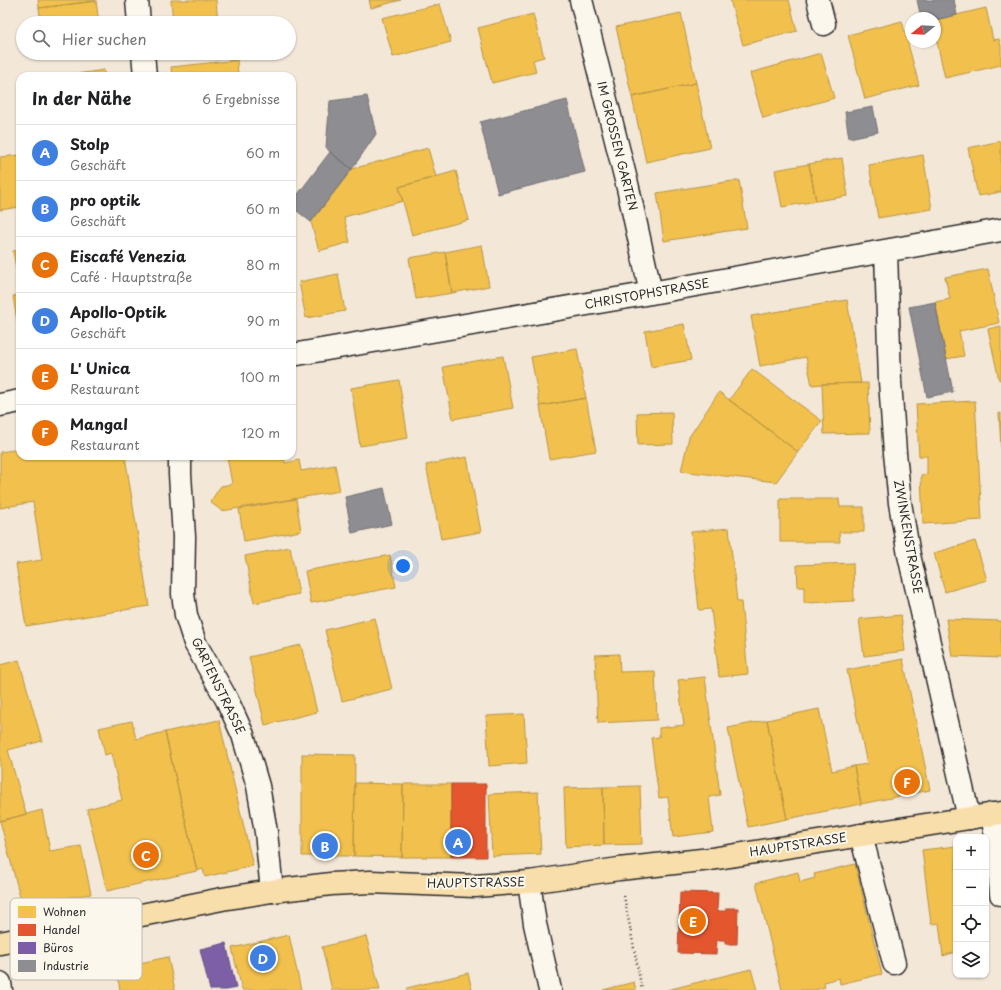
<!DOCTYPE html>
<html lang="de">
<head>
<meta charset="utf-8">
<style>
  body { margin:0; font-family:"Playpen Sans",sans-serif; background:#f6f6f6; color:#202124 }
  .controls { position:absolute; right:12px; bottom:12px; display:grid; overflow:hidden; border-radius:8px; box-shadow:0 1px 3px #0004 }
  .controls button { width:36px; height:36px; display:grid; place-items:center; padding:0; border:0; border-bottom:1px solid #e0e0e0; background:#fff; color:#202124; font:20px sans-serif }
  .compass { position:absolute; left:905px; top:12px; width:36px; height:36px; border-radius:50%; background:#fff; box-shadow:0 1px 3px #0004; rotate:252deg }
  .you { position:absolute; left:403px; top:566px; width:14px; height:14px; margin:-10px; border:3px solid #fff; border-radius:50%; background:#1a73e8; box-shadow:0 0 0 6px #1a73e833 }
  .badge { display:grid; place-items:center; width:26px; height:26px; border-radius:50%; background:#0b8043; color:#fff; font-size:13px; font-weight:700 }
  .pin { position:absolute; translate:-50% -50%; border:2px solid #fff; box-shadow:0 1px 4px #0006 }
  .list { margin:0; padding:0; list-style:none }
  h2 { display:flex; justify-content:space-between; align-items:center; height:52px; margin:0; padding:0 16px; font-size:17px }
  h2 small { font-size:13px; font-weight:400; color:#757577 }
  .list li { display:grid; grid-template-columns:26px 1fr auto; gap:12px; align-items:center; box-sizing:border-box; height:56px; padding:0 16px; border-top:1px solid #e0e0e0 }
  .list b { display:block; font-size:15px; white-space:nowrap }
  .list p { margin:0; font-size:13px; white-space:nowrap; color:#757577 }
  .list em { font-size:13px; font-style:normal; color:#757577 }
  .icon { flex:none; width:22px; height:22px; fill:none; stroke:currentColor; stroke-width:2; stroke-linecap:round; stroke-linejoin:round }
  .map { position:relative; flex:none; width:1001px; height:990px; overflow:hidden }
  .search { position:absolute; background:#fff; box-shadow:0 1px 3px #0004; left:16px; top:16px; width:280px; height:44px; display:flex; align-items:center; gap:10px; box-sizing:border-box; padding:0 14px; border-radius:22px; color:#757577; font-size:15px }
  .panel { position:absolute; background:#fff; box-shadow:0 1px 3px #0004; left:16px; top:72px; width:280px; height:388px; border-radius:12px }
  .map>svg:first-child { display:block }
</style>
</head>
<body>
<div class="map">
<svg width="1001" height="990" viewBox="0 0 1001 990">
  <rect width="100%" height="100%" fill="#f3e7d8"/>
  <filter id="ink" filterUnits="userSpaceOnUse"><feTurbulence type="fractalNoise" baseFrequency=".025" numOctaves="2"/><feDisplacementMap in="SourceGraphic" scale="8" xChannelSelector="R" yChannelSelector="G"/><feConvolveMatrix kernelMatrix="1 2 1 2 8 2 1 2 1" color-interpolation-filters="sRGB"/></filter>
  <g filter="url(#ink)">
    <!-- homes -->
    <path fill="#f2c14e" stroke="#b69444" d="M38,0H96V1L39,8Z
      M171,0H216L218,23H173Z
      M369,0H401L371,8Z
      M730,0H789L797,31L743,45Z
      M96,1L99,23H41L39,8Z
      M440,4L451,42L393,57L382,18Z
      M986,8L993,40L999,39L1001,46V65L945,78L935,33V20Z
      M681,13L696,83L632,97L616,27Z
      M533,14L544,57L533,60L536,72L492,83L478,28Z
      M902,21L919,85L865,99L848,35Z
      M821,53L834,98L763,118L750,73Z
      M237,60L238,76H172L171,67Z
      M104,70L105,76H63Z
      M696,83L710,148L646,162L632,97Z
      M1001,141V192L978,196L968,148Z
      M428,148L436,177L399,187L403,201L344,217L350,242L319,251L311,222L352,169Z
      M20,155V207L0,210V157Z
      M923,155L932,209L878,218L869,165Z
      M842,158L848,196L816,201L809,164Z
      M809,164L816,201L782,207L775,170Z
      M456,171L469,220L412,235L399,187Z
      M739,180L747,228L664,241L657,193Z
      M482,245L489,286L452,293L445,252Z
      M20,250V290L13,251Z
      M445,252L452,293L416,299L409,258Z
      M988,269L999,323L959,331L964,356L946,359L935,302L950,299L945,277Z
      M338,274L345,311L306,318L299,282Z
      M20,295V326L18,327L13,296Z
      M847,300L861,383L822,384L812,385L806,357L760,366L751,316Z
      M684,324L691,360L651,367L645,331Z
      M1001,326V379L999,380L988,329Z
      M577,349L586,398L540,406L531,357Z
      M503,356L513,408L453,419L443,367Z
      M752,369L822,421L798,452L729,400Z
      M399,380L408,438L360,446L351,388Z
      M868,383L870,433L824,434L822,384Z
      M719,392L798,452L776,482L681,471L689,437Z
      M586,398L596,451L549,459L540,406Z
      M975,401L982,520L923,524L921,475L927,474V456H919L916,404Z
      M672,412L673,444L638,445L637,413Z
      M999,413H1001V447Z
      M20,449V456H125L149,606L26,626L16,564L42,560L33,502L0,508V452Z
      M227,456H284L285,463L299,460L301,471L335,465L340,491L222,511L210,502L221,486L232,484Z
      M467,457L481,532L441,539L426,465Z
      M296,499L301,531L244,541L239,509Z
      M780,499H839L840,507H864V532H839L840,542H780Z
      M729,528L737,602H741L748,674L719,677L711,609L699,610L691,532Z
      M975,541L987,580L945,592L934,553Z
      M290,547L299,594L254,603L245,556Z
      M390,555L396,587L311,603L305,571Z
      M853,563L854,601L804,603V587H798L797,565Z
      M901,615L905,651L864,656L859,619Z
      M375,618L392,689L342,701L325,630Z
      M946,619L1001,621V658L952,656Z
      M301,645L317,712L265,725L249,657Z
      M619,654L620,672L655,671L657,720L598,723L595,655Z
      M903,659L930,790L861,804L854,766L867,764L847,670Z
      M19,660L42,741L8,750L26,814L0,821V665Z
      M705,677L720,795L709,797L713,832L673,837L668,797L659,798L651,738L659,737V728L684,725L678,680Z
      M819,709L832,771L854,766L861,804L787,819L767,720Z
      M524,714L527,763L489,766L486,716Z
      M219,720L253,866L205,877L203,869L197,871L165,732Z
      M767,720L787,819L748,827L728,728Z
      M132,721L136,739L165,732L197,871L107,891L87,809L122,800L111,753L105,755L99,728Z
      M302,754L355,755L354,856H302Z
      M355,783L403,784L402,857L354,856Z
      M403,784H451V857H402Z
      M640,786L642,844L604,845L603,787Z
      M603,787L604,845L566,847L564,788Z
      M538,792L541,854L492,856L489,794Z
      M42,810L50,851L81,846L91,894L22,904L0,821Z
      M956,846V952L943,956L939,923L931,924L922,850Z
      M855,864L882,974L840,984L839,978L824,982L825,987L815,990H782L756,883L798,872L800,882L815,878L814,874Z
      M289,935L301,990H242L232,948Z
      M366,936L380,990H332L322,947Z
      M168,957L175,990H120L116,968Z
      M751,969L757,990H667Z
      M468,973L472,990H407V988Z
      M634,982L636,990H603Z"/>
    <!-- shops -->
    <path fill="#e4572e" stroke="#ac4a2d" d="M451,784H486V857H451Z
      M680,892L718,893L717,911H726V908H738L737,944H725V940H717L716,954L678,953Z"/>
    <!-- offices -->
    <path fill="#7b5ea7" stroke="#634f82" d="M226,943L236,988L227,990H210L200,949Z"/>
    <!-- industry -->
    <path fill="#8d8d92" stroke="#707073" d="M917,0H954L957,15L935,20V18H921Z
      M367,96L376,134L352,169L330,152L326,147L330,101Z
      M567,100L585,172L498,194L480,122Z
      M873,107L878,132L849,138L845,112Z
      M330,152L352,169L311,222L292,207V202Z
      M935,302L953,392L927,397L909,307Z
      M384,488L392,524L352,533L345,497Z"/>
    <g fill="none" stroke-linecap="round" stroke-linejoin="round">
      <!-- minor casing -->
      <g stroke="#2b2b2b" stroke-width="25">
        <path id="minor" d="M137,0L139,23
          M581,0L628,188L651,293
          M818,0L824,24
          M143,53L145,76
          M886,251L890,381L895,453L900,503L909,555L969,818
          M292,355L651,293L1001,230
          M0,405L20,401
          M180,456V474L184,537L183,594L186,615L195,643L227,700L243,735L258,786L266,832L272,891
          M992,814L996,837L1001,894
          M861,835L894,963
          M529,882L535,924L550,990
          M0,983L1,990"/>
      </g>
      <!-- major casing -->
      <g stroke="#2b2b2b" stroke-width="25">
        <path id="major" d="M0,943L222,899L272,891L331,884L370,882L475,886L529,882L619,869L711,859L1001,813"/>
      </g>
      <!-- path -->
      <path stroke="#2b2b2b" stroke-width="2.5" stroke-dasharray="1 3" stroke-linecap="butt" d="M624,896L642,990"/>
      <!-- minor -->
      <use href="#minor" stroke="#fbf7ec" stroke-width="22"/>
      <!-- major -->
      <use href="#major" stroke="#f8deab" stroke-width="22"/>
    </g>
  </g>
  <g text-anchor="middle" stroke-width="4" stroke-linejoin="round" paint-order="stroke">
    <!-- street labels -->
    <g font-size="12" fill="#2b2b2b" stroke="#fbf7ec">
      <text transform="translate(617 146) rotate(76)" y="4">IM GROSSEN GARTEN</text>
      <text transform="translate(647 294) rotate(-10)" y="4">CHRISTOPHSTRASSE</text>
      <text transform="translate(908 537) rotate(80)" y="4">ZWINKENSTRASSE</text>
      <text transform="translate(218 686) rotate(64)" y="4">GARTENSTRASSE</text>
      <text transform="translate(798 845) rotate(-9)" y="4">HAUPTSTRASSE</text>
      <text transform="translate(476 883) rotate(-1)" y="4">HAUPTSTRASSE</text>
    </g>
  </g>
  <!-- legend -->
  <rect x="10" y="898" width="132" height="82" rx="6" fill="#fbf7ec" stroke="#bdbab2" stroke-width="1"/>
  <rect x="18" y="906" width="18" height="12" fill="#f2c14e"/>
  <rect x="18" y="924" width="18" height="12" fill="#e4572e"/>
  <rect x="18" y="942" width="18" height="12" fill="#7b5ea7"/>
  <rect x="18" y="960" width="18" height="12" fill="#8d8d92"/>
  <g font-size="11" fill="#2b2b2b">
    <text x="43" y="916">Wohnen</text>
    <text x="43" y="934">Handel</text>
    <text x="43" y="952">Büros</text>
    <text x="43" y="970">Industrie</text>
  </g>
</svg>
<div class="controls">
<button>+</button>
<button>−</button>
<button><svg class="icon" aria-label="locate" viewBox="0 0 24 24"><circle cx="12" cy="12" r="6"/><path d="M12 2v4M12 18v4M2 12h4M18 12h4"/></svg></button>
<button><svg class="icon" aria-label="layers" viewBox="0 0 24 24"><path d="M12 4l9 5-9 5-9-5zM3 14l9 5 9-5"/></svg></button>
</div>
<svg class="compass" viewBox="-18 -18 36 36"><path d="M0-13l5 13h-10z" fill="#e53935"/><path d="M0 13l5-13h-10z" fill="#757577"/></svg>
<div class="you"></div>
<div class="pin badge" style="left:458px;top:842px;background:#3f7fe0">A</div>
<div class="pin badge" style="left:325px;top:846px;background:#3f7fe0">B</div>
<div class="pin badge" style="left:146px;top:855px;background:#e8710a">C</div>
<div class="pin badge" style="left:263px;top:958px;background:#3f7fe0">D</div>
<div class="pin badge" style="left:693px;top:921px;background:#e8710a">E</div>
<div class="pin badge" style="left:907px;top:782px;background:#e8710a">F</div>
<div class="search"><svg class="icon" aria-label="search" viewBox="0 0 24 24"><circle cx="10" cy="10" r="6"/><path d="M15 15l6 6"/></svg>Hier suchen</div>
<section class="panel">
<h2>In der Nähe<small>6 Ergebnisse</small></h2>
<ul class="list">
<li><span class="badge" style="background:#3f7fe0">A</span><div><b>Stolp</b><p>Geschäft</p></div><em>60 m</em></li>
<li><span class="badge" style="background:#3f7fe0">B</span><div><b>pro optik</b><p>Geschäft</p></div><em>60 m</em></li>
<li><span class="badge" style="background:#e8710a">C</span><div><b>Eiscafé Venezia</b><p>Café · Hauptstraße</p></div><em>80 m</em></li>
<li><span class="badge" style="background:#3f7fe0">D</span><div><b>Apollo-Optik</b><p>Geschäft</p></div><em>90 m</em></li>
<li><span class="badge" style="background:#e8710a">E</span><div><b>L' Unica</b><p>Restaurant</p></div><em>100 m</em></li>
<li><span class="badge" style="background:#e8710a">F</span><div><b>Mangal</b><p>Restaurant</p></div><em>120 m</em></li>
</ul>
</section>
</div>
</body>
</html>
